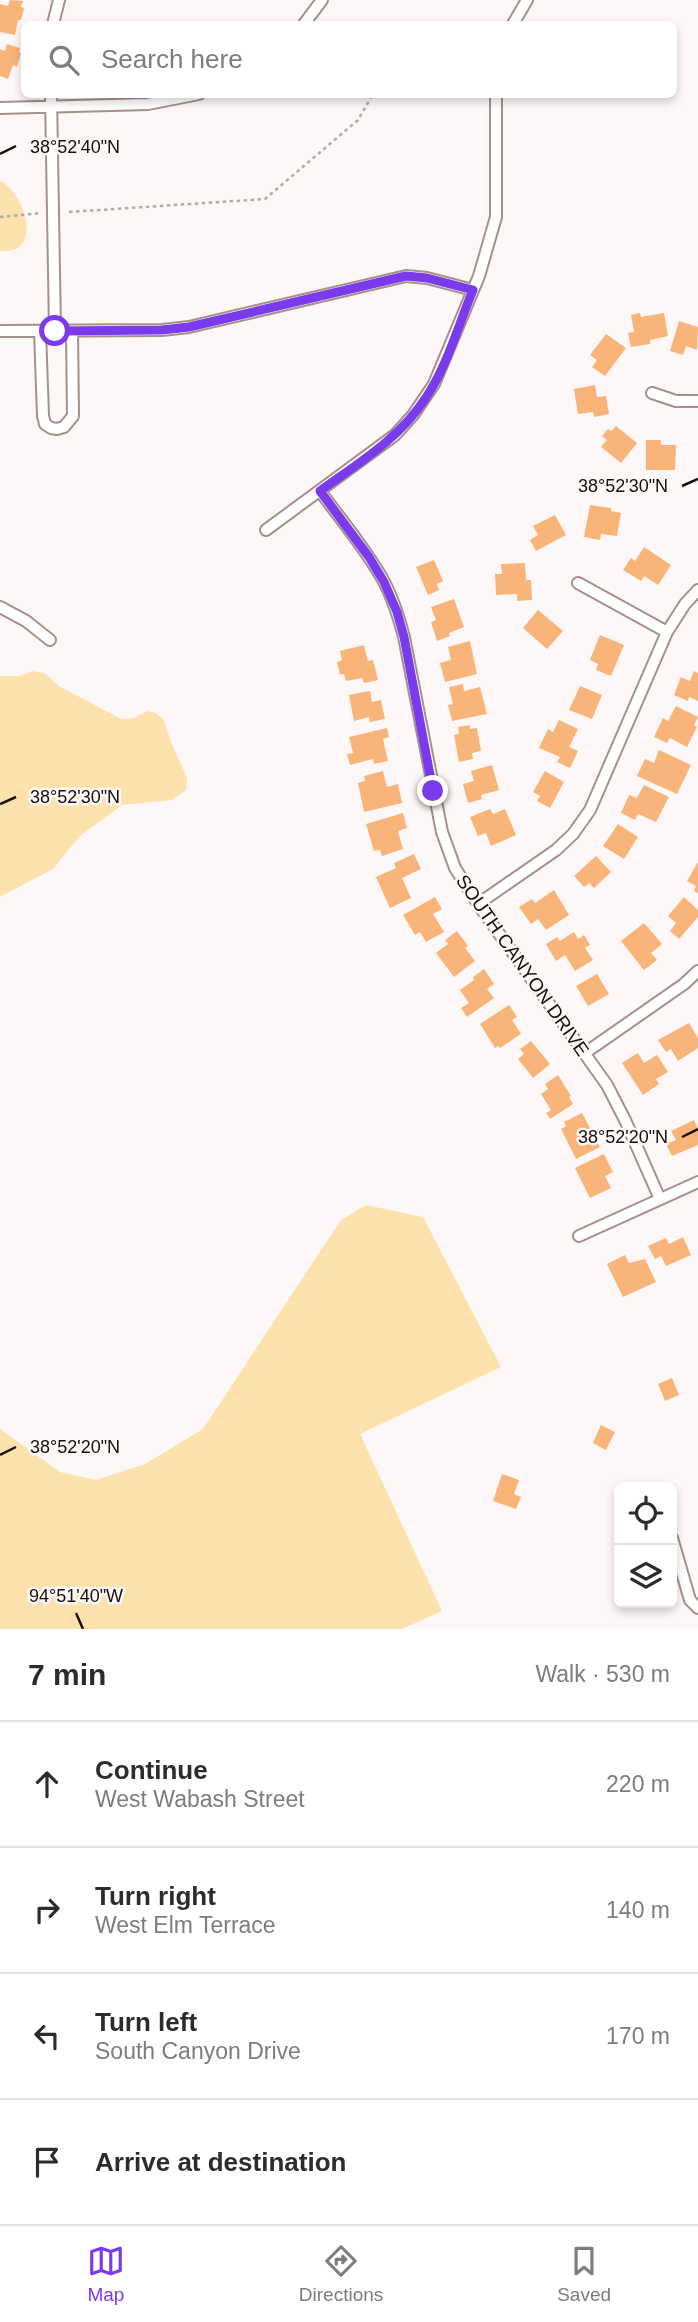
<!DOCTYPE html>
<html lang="en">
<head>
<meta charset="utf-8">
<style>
  body { margin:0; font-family:Helvetica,sans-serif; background:#f2f2f3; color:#2b2b33 }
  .controls { position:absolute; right:21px; bottom:21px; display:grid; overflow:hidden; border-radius:10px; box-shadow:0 4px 10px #0003 }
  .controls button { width:63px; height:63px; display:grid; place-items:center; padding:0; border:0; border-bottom:2px solid #e1e1e2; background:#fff; color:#2b2b33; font:35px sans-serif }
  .stop { position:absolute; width:21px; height:21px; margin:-16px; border:5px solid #7c3aed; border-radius:50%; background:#fff }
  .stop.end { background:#7c3aed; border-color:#fff; box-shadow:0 2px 7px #0008 }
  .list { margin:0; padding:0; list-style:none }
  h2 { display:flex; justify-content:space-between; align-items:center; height:91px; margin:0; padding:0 28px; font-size:30px }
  h2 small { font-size:23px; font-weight:400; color:#7c7c81 }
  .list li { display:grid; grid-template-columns:46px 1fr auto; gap:21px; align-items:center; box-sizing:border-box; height:126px; padding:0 28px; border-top:2px solid #e1e1e2 }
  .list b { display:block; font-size:26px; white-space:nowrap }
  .list p { margin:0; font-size:23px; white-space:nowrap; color:#7c7c81 }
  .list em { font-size:23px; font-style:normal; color:#7c7c81 }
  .icon { flex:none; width:38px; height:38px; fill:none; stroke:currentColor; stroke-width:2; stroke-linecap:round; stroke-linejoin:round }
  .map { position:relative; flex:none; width:698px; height:1629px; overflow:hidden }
  .search { position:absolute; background:#fff; box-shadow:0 4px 10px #0003; left:21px; right:21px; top:21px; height:77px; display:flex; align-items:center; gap:18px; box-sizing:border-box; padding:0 24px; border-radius:10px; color:#7c7c81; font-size:26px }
  .sheet { height:595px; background:#fff }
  nav { display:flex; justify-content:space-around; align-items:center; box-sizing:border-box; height:98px; border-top:2px solid #e1e1e2; background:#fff; font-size:19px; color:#7c7c81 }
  nav a { display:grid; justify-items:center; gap:4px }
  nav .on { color:#7c3aed }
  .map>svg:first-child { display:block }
</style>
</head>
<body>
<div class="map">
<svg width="698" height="1629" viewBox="0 0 698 1629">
  <rect width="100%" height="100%" fill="#fdf8f7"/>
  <!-- green -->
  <path fill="#fde2ad" d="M0,181C19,188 39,235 17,248C13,251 5,251 0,251Z
    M32,671L45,673L59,686L121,719L134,718L147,711L156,713L164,720L171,742L187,778L186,790L172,800L122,805L80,836L53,869L0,897V676H20Z
    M366,1205L423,1217L501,1367L360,1434L442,1611L402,1629H0V1429L60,1472L96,1480L145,1464L203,1429L341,1220Z"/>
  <!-- building -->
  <path fill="#f9b479" d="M10,0L23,1L21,7L24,8L21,20H18L15,35L0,32V4L8,6Z
    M7,44L20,48L19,53H21L17,67L13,65L8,79L0,76V49L5,51Z
    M640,313L641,317L664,313L668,336L650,340V344L631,347L628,333L634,332L631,315Z
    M679,321L698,327L697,350L686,346L683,355L670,351Z
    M606,334L626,348L605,376L592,367L597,360L590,355Z
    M595,385L597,397L606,396L609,414L594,417L593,412L578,414L574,389Z
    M616,426L637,443L621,463L601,447L607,440L602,436L608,429L611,431Z
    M646,440H661V445H676L675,470H646Z
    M590,505L611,508V511L621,513L617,536L601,534L600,540L584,537Z
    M555,515L566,535L536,551L530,540L538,535L533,526Z
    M644,547L671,565L658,585L644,576L641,581L623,570L631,558L635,561Z
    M434,560L443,581L437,584L439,590L428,595L416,567Z
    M525,563L526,580H531L532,600L517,601V594L496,595L495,574H502L501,564Z
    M454,599L464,627L449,633L450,636L437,641L431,622L436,620L431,607Z
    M538,610L563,631L547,649L523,628Z
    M600,635L624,645L611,676L596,670L598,664L590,660Z
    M470,641L477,674L445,682L440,663L451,660L448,647Z
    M364,645L368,661L373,660L378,680L364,683L362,678L346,681L344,674L340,675L337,662L342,660L340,651Z
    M694,671L698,673V701L689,697L688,701L674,695L681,677L690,681Z
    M463,684L464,691L480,687L487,714L452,721L448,705L453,704L449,687Z
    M580,686L602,695L592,719L569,710Z
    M370,691L372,702L381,700L385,719L370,722L369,717L354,721L349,695Z
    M676,706L698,717L694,725L697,727L687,747L670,738L667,743L654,737L663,718L668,721Z
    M559,720L578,729L569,747L578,751L570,768L557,762L560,757L539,748L548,729L553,732Z
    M470,725V729L477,728L481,751L472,753L473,759L459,762L454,735L459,734L458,727Z
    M387,728L389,737L383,739L388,761L374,764L373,759L350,765L347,754L353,753L349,737Z
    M659,750L691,765L677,794L637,776L645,759L654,763Z
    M492,765L499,790L481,795L482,799L468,803L463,784L474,781L471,771Z
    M383,771L387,787L398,784L402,803L364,812L358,783L365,781L364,776Z
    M545,771L564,782L550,808L537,801L540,796L533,792Z
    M644,785L669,797L656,822L638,814L635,820L621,813L629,795L637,798Z
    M490,809L493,814L505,809L516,835L491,846L486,833L478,836L470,817Z
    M403,813L407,828L398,831L403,849L382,856L380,850L374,851L366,824Z
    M618,824L638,837L624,859L603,846Z
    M414,854L421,869L402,878L411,898L390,908L376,877L396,868L394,863Z
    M596,856L611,872L594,888L589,883L584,887L574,876Z
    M698,862V893L694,891L696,886L687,881Z
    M554,890L569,915L546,930L538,919L531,924L519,907L532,899L535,903Z
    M435,897L442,909L433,914L444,932L426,942L420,932L415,935L403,915Z
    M684,897L698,910V917L679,939L670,931L676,923L668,916Z
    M644,923L662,944L651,953L657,960L644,970L621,941Z
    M457,931L468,946L465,948L475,961L454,977L436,953L448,944L445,940Z
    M574,932L578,939L584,935L590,945L585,948L593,960L575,971L565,955L556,961L546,944L557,937L560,941Z
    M484,969L494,984L487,989L494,998L467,1017L461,1008L469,1003L460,990L474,980L473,977Z
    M597,974L609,994L588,1006L576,986Z
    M509,1005L517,1017L512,1020L521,1034L500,1048L498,1046L495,1048L480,1024Z
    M689,1023L698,1038V1048L678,1061L671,1049L666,1052L658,1040Z
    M531,1041L550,1064L533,1078L518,1059L524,1054L520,1049Z
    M638,1053L644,1063L657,1055L668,1072L656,1079L659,1084L643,1095L622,1063Z
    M558,1075L571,1096L569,1097L573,1104L550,1119L546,1113L551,1110L541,1094L548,1089L545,1084Z
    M582,1113L600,1147L576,1159L561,1129L566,1126L564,1122Z
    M694,1120L698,1129V1145L672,1156L666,1144L676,1140L671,1131Z
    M604,1154L613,1172L605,1176L611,1188L590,1198L575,1168Z
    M683,1237L691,1255L666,1266L661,1256L655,1259L648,1246L666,1238L669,1244Z
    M625,1255L629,1263L645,1259L656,1282L623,1297L607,1264Z
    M672,1378L679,1395L665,1401L658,1384Z
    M601,1425L615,1432L606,1450L593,1443Z
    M502,1474L519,1480L514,1494L521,1497L516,1509L493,1501Z"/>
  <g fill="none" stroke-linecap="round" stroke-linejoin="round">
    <!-- minor casing -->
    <g stroke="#a6918a" stroke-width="14">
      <path id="minor" d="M53,24L59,0
        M304,24L322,0
        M513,24L527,0
        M51,94L55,331
        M0,108L148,104L199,94
        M0,331L162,330L189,327L406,276L427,278L473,290
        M40,331L43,416L45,424L51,428L57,429L64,427L73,416L72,331
        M652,393L676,401H698
        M320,491C341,520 366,549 383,580C393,598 399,618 404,637L442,832L455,868L478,904L607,1085L625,1120L660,1199
        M266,530L395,435L413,415L434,384L479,276L496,217V94
        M578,583L667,632
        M0,607L26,621L50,640
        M478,904L556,850L573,834L590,810L667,632L685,604L698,590
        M585,1053L684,984L698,971
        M579,1236L698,1182
        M672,1538L690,1600L698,1608"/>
    </g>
    <!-- path -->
    <path stroke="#b0aaa8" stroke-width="2.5" stroke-dasharray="3.5 3.5" stroke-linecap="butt" d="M69,212L265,199L358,120L373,94
      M0,217L42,213"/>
    <!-- minor -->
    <use href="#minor" stroke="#fff" stroke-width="10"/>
  </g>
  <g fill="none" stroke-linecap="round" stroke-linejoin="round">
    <!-- route -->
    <path stroke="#7c3aed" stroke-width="9" d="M55,331L162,330L189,327L406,276L427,278L473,290C458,326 447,367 425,399C399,439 357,464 320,491L369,557L384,582L397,612L404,637L433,791"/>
  </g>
  <!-- ticks -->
  <path fill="none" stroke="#160f0c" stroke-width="2.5" d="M0,154L16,146M682,486L698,479M0,804L16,797M682,1137L698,1129M0,1455L16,1447M76,1613L83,1629"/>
  <g text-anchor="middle" stroke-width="5" stroke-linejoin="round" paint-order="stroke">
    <!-- street labels -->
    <g font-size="19" fill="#160f0c" stroke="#fdf8f7">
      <text transform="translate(523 965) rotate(55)" y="7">SOUTH CANYON DRIVE</text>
    </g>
  </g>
  <g font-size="18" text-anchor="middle" fill="#160f0c" stroke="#fdf8f7" stroke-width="5" stroke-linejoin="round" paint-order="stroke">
    <text x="75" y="153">38°52'40"N</text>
    <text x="623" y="492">38°52'30"N</text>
    <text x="75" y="803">38°52'30"N</text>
    <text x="623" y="1143">38°52'20"N</text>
    <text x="75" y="1453">38°52'20"N</text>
    <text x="76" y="1602">94°51'40"W</text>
  </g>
</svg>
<div class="controls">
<button><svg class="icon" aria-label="locate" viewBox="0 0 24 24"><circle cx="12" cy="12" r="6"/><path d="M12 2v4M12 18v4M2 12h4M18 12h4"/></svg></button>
<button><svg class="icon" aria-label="layers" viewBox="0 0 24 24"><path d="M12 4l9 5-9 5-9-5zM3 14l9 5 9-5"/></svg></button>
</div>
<div class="stop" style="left:55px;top:331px"></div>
<div class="stop end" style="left:433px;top:791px"></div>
<div class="search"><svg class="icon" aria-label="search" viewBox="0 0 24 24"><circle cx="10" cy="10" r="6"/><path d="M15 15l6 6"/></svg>Search here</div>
</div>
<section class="sheet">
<h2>7 min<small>Walk · 530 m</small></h2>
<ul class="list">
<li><svg class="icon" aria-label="ahead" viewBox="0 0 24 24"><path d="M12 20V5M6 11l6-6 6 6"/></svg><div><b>Continue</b><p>West Wabash Street</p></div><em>220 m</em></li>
<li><svg class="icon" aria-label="right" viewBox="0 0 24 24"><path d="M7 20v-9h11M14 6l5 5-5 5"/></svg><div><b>Turn right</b><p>West Elm Terrace</p></div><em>140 m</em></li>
<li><svg class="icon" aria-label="left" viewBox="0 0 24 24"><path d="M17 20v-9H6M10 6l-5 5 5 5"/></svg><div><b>Turn left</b><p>South Canyon Drive</p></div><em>170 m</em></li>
<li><svg class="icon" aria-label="arrive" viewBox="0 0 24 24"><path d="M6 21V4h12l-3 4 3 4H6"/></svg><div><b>Arrive at destination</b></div></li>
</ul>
</section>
<nav>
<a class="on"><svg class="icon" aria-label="map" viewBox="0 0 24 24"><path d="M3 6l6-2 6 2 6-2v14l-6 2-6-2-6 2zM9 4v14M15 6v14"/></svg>Map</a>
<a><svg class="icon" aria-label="directions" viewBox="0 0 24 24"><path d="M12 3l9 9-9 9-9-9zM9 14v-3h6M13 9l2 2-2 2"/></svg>Directions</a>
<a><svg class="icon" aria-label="saved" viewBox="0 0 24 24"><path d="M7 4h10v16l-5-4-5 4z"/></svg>Saved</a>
</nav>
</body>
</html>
